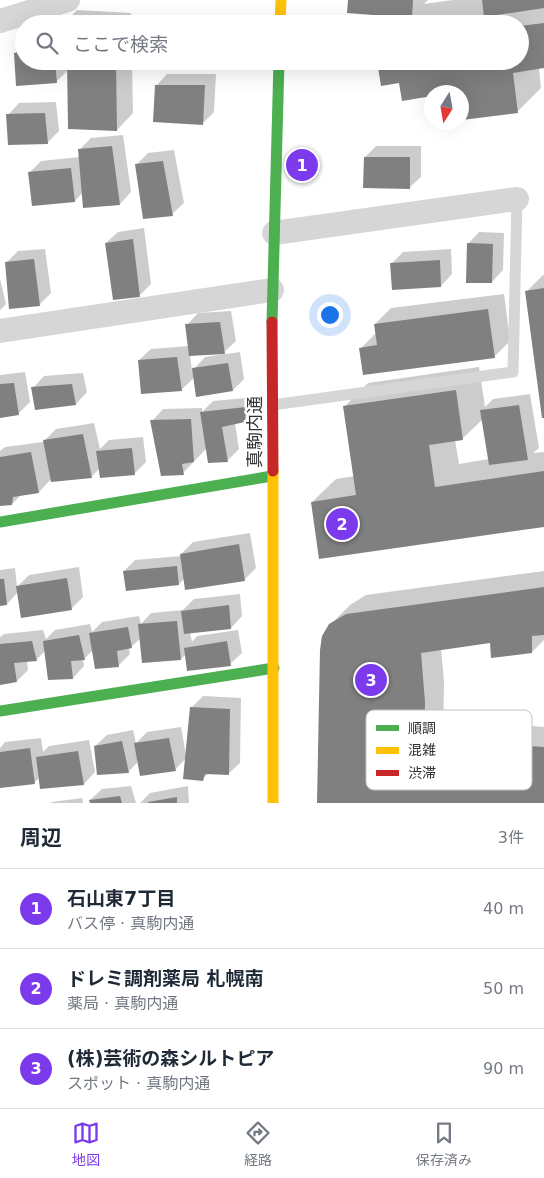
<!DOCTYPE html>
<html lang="ja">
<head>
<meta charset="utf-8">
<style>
  body { margin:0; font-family:"DejaVu Sans","Noto Sans JP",sans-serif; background:#f2f2f3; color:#1f2937 }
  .compass { position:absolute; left:424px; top:85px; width:45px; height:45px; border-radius:50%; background:#fff; box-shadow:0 5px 20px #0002; rotate:191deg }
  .you { position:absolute; left:329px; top:314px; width:18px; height:18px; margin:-12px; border:4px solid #fff; border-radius:50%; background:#1a73e8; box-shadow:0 0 0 8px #1a73e833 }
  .badge { display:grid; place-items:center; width:32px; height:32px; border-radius:50%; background:#7c3aed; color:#fff; font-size:16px; font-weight:700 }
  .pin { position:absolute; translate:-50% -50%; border:2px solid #fff; box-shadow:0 1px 5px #0006 }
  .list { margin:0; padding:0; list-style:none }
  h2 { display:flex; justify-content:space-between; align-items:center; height:65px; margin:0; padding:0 20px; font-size:21px }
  h2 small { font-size:16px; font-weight:400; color:#747a83 }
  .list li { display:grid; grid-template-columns:32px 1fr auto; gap:15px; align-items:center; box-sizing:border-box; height:80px; padding:0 20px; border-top:1px solid #e0e1e3 }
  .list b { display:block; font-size:19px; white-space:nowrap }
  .list p { margin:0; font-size:16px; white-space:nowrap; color:#747a83 }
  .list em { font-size:16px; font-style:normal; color:#747a83 }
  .icon { flex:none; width:28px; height:28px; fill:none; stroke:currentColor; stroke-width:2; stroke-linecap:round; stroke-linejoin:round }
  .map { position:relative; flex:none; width:544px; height:803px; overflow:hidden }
  .search { position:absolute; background:#fff; box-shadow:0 5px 20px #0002; left:15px; right:15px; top:15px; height:55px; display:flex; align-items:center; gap:12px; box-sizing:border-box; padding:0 18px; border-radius:28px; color:#747a83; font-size:19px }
  .sheet { height:305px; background:#fff }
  nav { display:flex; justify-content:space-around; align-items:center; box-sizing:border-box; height:70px; border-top:1px solid #e0e1e3; background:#fff; font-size:14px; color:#747a83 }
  nav a { display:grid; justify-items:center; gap:2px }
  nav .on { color:#7c3aed }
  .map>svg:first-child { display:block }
</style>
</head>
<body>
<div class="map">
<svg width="544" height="803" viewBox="0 0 544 803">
  <rect width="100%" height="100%" fill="#fff"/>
  <!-- shadow -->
  <path fill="#0003" fill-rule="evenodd" d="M350,0H428L424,4L453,0H544V70V67L539,68L541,88L518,111L462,119V92L458,91L432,92L403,99L520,61V24H382L390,15Z
    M77,10L131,13L132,24H63Z
    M24,44V61H132L133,113L117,130L68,70L56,82L17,84L15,53Z
    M167,74H216L214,112L203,123L156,86Z
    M56,102L59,131L47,143L8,115L19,103Z
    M123,135L131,192L120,204L85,206L83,192L75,201L30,172L41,161L80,157V149L91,138Z
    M376,146H421V177L409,188L365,157Z
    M174,150L184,203L172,214L137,164L148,153Z
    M144,228L151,284L140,295L114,298L106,243L118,232Z
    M479,232L504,233L503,270L492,282L468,244Z
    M45,249L51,293L40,304L6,263L18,251Z
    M451,249L452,274L441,286L392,263L403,252Z
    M543,275H544V417L527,291Z
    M0,279L6,304L0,310Z
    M504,294L510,341L494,357L361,348L376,333L375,324L391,308Z
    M231,311L236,341L224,352L190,355L192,371L205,357L240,352L244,379L233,390L195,377L181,390L139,360L151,349L189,346L187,325L198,313Z
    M479,367L485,407L493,399L530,394L539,448L533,453L544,452V526L312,502L336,479L355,476L345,406L368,383ZM483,419L489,459L459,464L455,440L462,439Z
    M25,372L30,402L18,414L0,416V375Z
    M83,373L87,392L76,404L36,408L33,388L44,376Z
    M257,397L256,409L244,421L235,423L239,449L228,460L207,448L183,473L152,421L163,409L202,408V412L213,401Z
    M94,423L100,449L109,440L143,437L146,462L135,473L102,476L100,468L91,477L51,479L39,492L22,494L12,504L0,505V451L5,447L43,442L56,429Z
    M250,533L256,568L244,580L185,578L179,584L124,571L135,560L181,556V554L193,542Z
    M79,567L83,597L71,609L18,592L7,604H0V570L15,568L17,587L29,575Z
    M544,571V640L532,652L491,642L441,649L444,681L443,739L473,742L492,723L544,727V803H319L330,625L350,605L366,595Z
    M240,594L242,616L231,628L190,632L192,642L197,636L238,630L242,653L230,664L186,654L181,659L141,638L131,647L129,648L130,654L118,666L93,650L83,660L84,666L73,678L45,651L36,660L27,661L28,670L17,681L0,683V637L4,634L43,630L46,639L55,630L90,624L92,632L102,622L139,616L141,624L151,613L183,610L194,599Z
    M203,696L241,698L240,763L228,774L209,773L202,779L186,758L175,770L138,762L128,772L95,746L107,735L133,730L136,743L147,732L181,727L186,755L191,708Z
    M41,738L43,752L49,746L89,740L95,772L84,784L41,788L40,777L34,783L0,787V748L5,742Z
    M131,786L136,803H91L90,800L102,789Z
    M188,786L189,803H140L150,793Z
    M82,798L83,803H50L52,802Z"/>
  <!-- building -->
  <path fill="#808080" d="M348,0H413L412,18L347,13Z
    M482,0H544V8L484,17Z
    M458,19L459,24H431V23Z
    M544,23V68L513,73L518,113L462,120V92H432V96L402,101L399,83L381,86L377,61H520V26Z
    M24,52V61H55L57,83L16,86L14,53Z
    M67,61H116L117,131L68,129Z
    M155,85H205L203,125L153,122Z
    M45,113L48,144L8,145L6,114Z
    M112,146L120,205L83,208L78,149Z
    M364,157H410V189L363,188Z
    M163,161L173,216L143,219L135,164Z
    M71,168L75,202L32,206L28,172Z
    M133,239L140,297L113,300L105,243Z
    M467,243L493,244L492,283H466Z
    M34,259L40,306L9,309L5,262Z
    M440,260L441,287L392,290L390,263Z
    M544,288V418H542L525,291Z
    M488,309L495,358L363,375L359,348L377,345L374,324Z
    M220,322L225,354L189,356L185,324Z
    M177,357L182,391L141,394L138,360Z
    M228,363L233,391L196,397L192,368Z
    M14,383L19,415L0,418V384Z
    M72,384L76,405L35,410L31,387Z
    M456,390L463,440L429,445L435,487L544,471V527L319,559L311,502L356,495L343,406Z
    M519,405L528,460L489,465L480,410Z
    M246,407L245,422L222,427L228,462L208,463L200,412Z
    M191,419L194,462L182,464L184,475L161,476L150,420Z
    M83,434L92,478L51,482L43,440Z
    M132,448L135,475L100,478L96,451Z
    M31,452L39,493L13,497L12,505L0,506V457Z
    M239,544L245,581L185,590L180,554Z
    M177,566L179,585L126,591L123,571Z
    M67,578L72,610L21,618L16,586Z
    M0,579H4L7,605L0,606Z
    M544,587V635L532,636V653L491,658L490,643L421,653L425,702L424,758L470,762L471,742L544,747V803H317L320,650L322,636L329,624L346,614Z
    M229,605L231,629L184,634L181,611Z
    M177,621L181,660L142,663L138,624Z
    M128,627L132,648L117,651L119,667L95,669L89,633Z
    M79,635L85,660L71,661L73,679L48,680L43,641Z
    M32,641L37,661L14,663L17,682L0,685V644Z
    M227,641L231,666L187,671L184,648Z
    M190,707L230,709L229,775L205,774L203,781L183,779Z
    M169,738L176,771L140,776L134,743Z
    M122,741L129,773L97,775L94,746Z
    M30,748L35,784L0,788V752Z
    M78,751L84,785L40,789L36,757Z
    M120,796L122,803H90L89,800Z
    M177,797V803H148V802Z"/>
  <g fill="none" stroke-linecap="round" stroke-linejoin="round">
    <!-- lane -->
    <path stroke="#d6d6d6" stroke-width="11" d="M272,405L513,372L517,199"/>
    <!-- street -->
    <path stroke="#d6d6d6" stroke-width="24" d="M0,21L68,0
      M274,233L517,199
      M0,331L272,290"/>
    <!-- fast -->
    <path stroke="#4caf50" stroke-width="11" d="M272,322L279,61
      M0,522L272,476
      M0,711L274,668"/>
    <!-- slow -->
    <path stroke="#ffc107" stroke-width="11" d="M280,24L281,0
      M273,471V803"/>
    <!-- jam -->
    <path stroke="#c62828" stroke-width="11" d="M272,322L273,471"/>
  </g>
  <g text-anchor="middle" stroke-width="5" stroke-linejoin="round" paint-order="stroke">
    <!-- street labels -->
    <g font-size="18" fill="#323232" stroke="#fff">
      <text transform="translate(255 432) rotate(-90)" y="6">真駒内通</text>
    </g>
  </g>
  <!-- legend -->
  <rect x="366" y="710" width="166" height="80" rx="8" fill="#fff" stroke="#c2c2c2" stroke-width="1"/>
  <rect x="376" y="725" width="23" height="6" fill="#4caf50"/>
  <rect x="376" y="747" width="23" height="7" fill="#ffc107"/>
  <rect x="376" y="770" width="23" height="6" fill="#c62828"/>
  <g font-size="14" fill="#323232">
    <text x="408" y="733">順調</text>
    <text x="408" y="755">混雑</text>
    <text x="408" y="778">渋滞</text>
  </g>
</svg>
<svg class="compass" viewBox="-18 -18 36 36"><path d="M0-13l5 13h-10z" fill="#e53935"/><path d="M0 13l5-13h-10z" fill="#747a83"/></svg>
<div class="you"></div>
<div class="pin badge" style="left:302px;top:165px">1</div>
<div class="pin badge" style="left:342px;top:524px">2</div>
<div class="pin badge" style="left:371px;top:680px">3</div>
<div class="search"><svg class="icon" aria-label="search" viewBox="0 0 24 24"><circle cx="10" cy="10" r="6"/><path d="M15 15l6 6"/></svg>ここで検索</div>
</div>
<section class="sheet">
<h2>周辺<small>3件</small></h2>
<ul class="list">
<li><span class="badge">1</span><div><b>石山東7丁目</b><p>バス停 · 真駒内通</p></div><em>40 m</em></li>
<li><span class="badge">2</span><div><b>ドレミ調剤薬局 札幌南</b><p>薬局 · 真駒内通</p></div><em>50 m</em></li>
<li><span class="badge">3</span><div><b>(株)芸術の森シルトピア</b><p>スポット · 真駒内通</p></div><em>90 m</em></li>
</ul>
</section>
<nav>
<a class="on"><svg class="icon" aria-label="map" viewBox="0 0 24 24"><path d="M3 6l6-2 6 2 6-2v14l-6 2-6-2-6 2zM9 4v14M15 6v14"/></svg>地図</a>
<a><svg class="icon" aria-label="directions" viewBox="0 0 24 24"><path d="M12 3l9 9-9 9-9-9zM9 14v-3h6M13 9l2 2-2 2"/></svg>経路</a>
<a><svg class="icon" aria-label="saved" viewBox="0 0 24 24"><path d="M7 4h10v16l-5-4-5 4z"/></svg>保存済み</a>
</nav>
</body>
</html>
